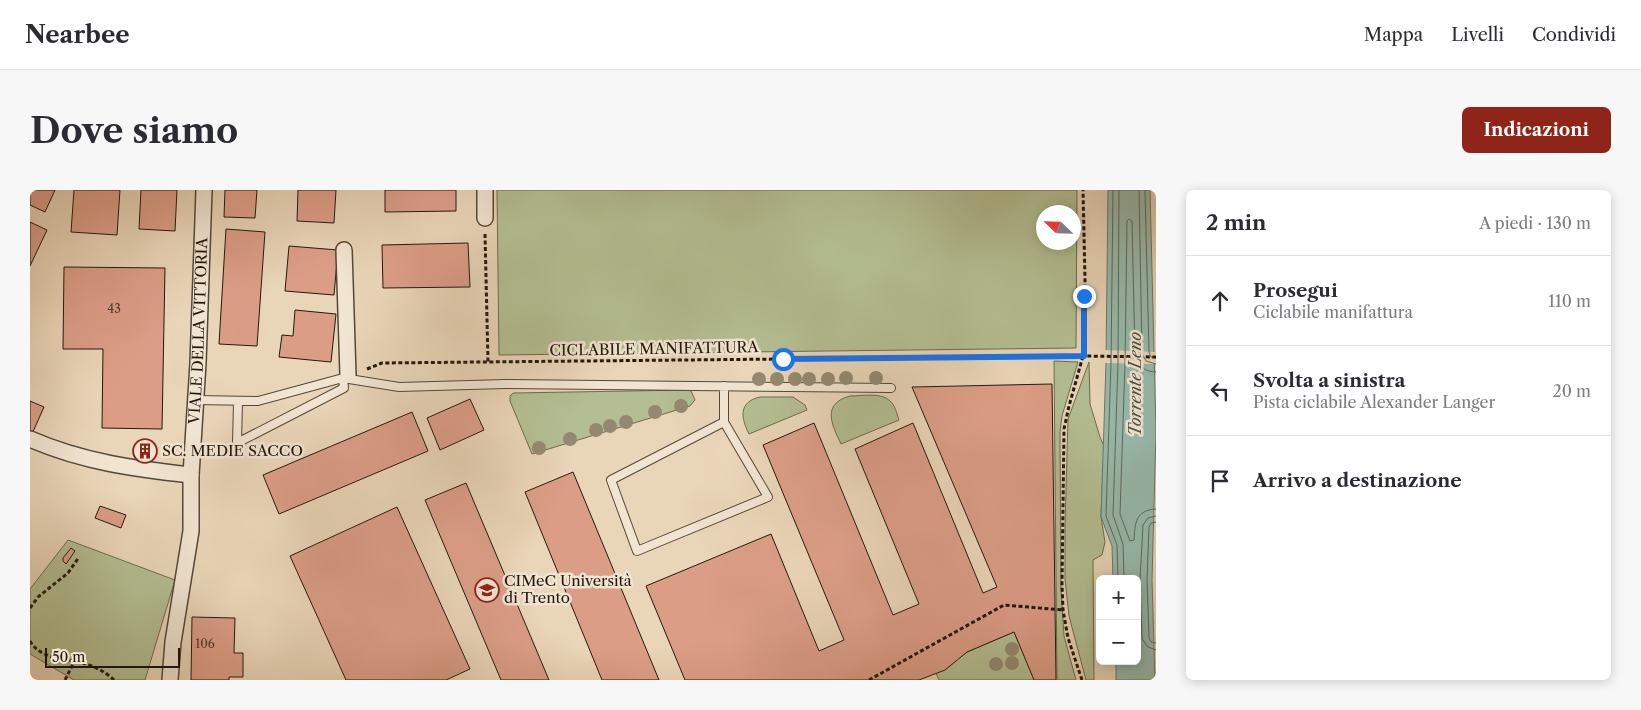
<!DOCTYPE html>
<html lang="it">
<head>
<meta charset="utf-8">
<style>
  body { margin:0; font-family:"Libre Caslon Text",serif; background:#f7f7f7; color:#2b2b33 }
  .controls { position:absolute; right:15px; bottom:15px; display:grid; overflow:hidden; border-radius:8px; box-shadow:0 2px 12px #0003 }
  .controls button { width:45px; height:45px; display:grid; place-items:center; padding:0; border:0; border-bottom:1px solid #e1e1e2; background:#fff; color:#2b2b33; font:25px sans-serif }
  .compass { position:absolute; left:1006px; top:15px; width:45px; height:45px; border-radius:50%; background:#fff; box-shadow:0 2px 12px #0003; rotate:293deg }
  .scale { position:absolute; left:15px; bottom:12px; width:135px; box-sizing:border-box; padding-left:5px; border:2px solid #23190d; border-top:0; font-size:14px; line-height:18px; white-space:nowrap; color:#23190d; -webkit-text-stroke:4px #f1e4d1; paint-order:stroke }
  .stop { position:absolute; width:15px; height:15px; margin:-11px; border:4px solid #1a73e8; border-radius:50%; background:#fff }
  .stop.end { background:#1a73e8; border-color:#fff; box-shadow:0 1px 5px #0008 }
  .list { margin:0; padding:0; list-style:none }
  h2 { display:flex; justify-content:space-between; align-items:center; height:65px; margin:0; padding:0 20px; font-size:21px }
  h2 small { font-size:16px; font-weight:400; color:#7c7c81 }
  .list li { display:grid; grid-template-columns:32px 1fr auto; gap:15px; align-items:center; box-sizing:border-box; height:90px; padding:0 20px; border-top:1px solid #e1e1e2 }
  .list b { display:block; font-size:19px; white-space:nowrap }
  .list p { margin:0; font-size:16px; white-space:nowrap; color:#7c7c81 }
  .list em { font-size:16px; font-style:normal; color:#7c7c81 }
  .icon { flex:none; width:28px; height:28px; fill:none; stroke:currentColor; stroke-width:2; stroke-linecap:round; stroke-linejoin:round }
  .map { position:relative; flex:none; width:1126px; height:490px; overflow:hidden; border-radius:8px }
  header { display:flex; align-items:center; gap:30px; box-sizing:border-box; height:70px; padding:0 25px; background:#fff; border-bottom:1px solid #e1e1e2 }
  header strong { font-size:24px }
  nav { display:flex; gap:28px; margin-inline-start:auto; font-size:18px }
  .intro { display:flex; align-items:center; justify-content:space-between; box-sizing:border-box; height:120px; padding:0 30px }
  h1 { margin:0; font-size:35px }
  .button { padding:12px 22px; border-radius:8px; background:#8f2418; color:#fff; font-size:18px; font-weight:700 }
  main { display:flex; gap:30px; padding:0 30px }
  aside { flex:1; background:#fff; border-radius:8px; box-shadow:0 2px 12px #0003 }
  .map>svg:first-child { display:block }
</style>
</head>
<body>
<header>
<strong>Nearbee</strong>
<nav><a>Mappa</a><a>Livelli</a><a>Condividi</a></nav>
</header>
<div class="intro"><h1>Dove siamo</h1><a class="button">Indicazioni</a></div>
<main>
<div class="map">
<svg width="1126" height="490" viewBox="0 0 1126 490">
  <rect width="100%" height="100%" fill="#e9d5b8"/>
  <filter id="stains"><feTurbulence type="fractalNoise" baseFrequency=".004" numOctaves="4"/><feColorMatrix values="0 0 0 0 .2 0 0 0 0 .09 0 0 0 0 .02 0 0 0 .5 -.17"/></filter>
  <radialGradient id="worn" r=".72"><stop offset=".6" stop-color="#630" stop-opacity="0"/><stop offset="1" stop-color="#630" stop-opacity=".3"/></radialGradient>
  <!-- green -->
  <path fill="#b3be92" stroke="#6b6c50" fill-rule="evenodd" d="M467,0H1047L1046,158L469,165ZM1014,22H1044V52H1014Z
    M1024,171L1048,172L1032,226L1030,242L1031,399L1034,446L1046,490H1027Z
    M1059,172L1060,214L1070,247L1074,256L1071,327L1075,352L1072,365L1063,370L1064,490H1056L1039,426L1035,389V336L1038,229Z
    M657,200L661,201L665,210L660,216L502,264L480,211V206L483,203Z
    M820,206C831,206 852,202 860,211C865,215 867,224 869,230L811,254C802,235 791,214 820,206Z
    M730,207H763L775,215L777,220L719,244C711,228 708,212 730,207Z
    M38,350L145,390L115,490H44L0,464V399Z
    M984,442L1005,490H909L906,483L937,462Z"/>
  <!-- water -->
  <path fill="#98b9ab" stroke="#69796c" d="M1078,0H1120L1126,241L1122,390L1125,490H1086V471H1107V389H1083L1082,356L1071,327L1076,173Z"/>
  <!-- pier -->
  <path fill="#e9d5b8" d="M1074,160L1126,162V174L1074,173Z"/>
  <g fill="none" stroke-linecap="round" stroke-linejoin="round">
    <!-- shore -->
    <path stroke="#5e695c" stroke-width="1" d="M1083,0L1081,173L1076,326L1087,355L1088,389
      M1089,0L1088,173L1083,325L1093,354L1094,389
      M1109,0L1112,163L1116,171L1126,174
      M1115,0L1119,162L1121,167L1126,168
      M1126,182C1115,182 1108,176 1105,165L1102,31L1099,29L1097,31L1095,173L1090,324L1100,351L1104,350C1105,334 1105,320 1126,319
      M1126,326L1118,328L1113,335L1110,390L1112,449L1118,457L1126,460
      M1126,332L1121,333L1119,337L1117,390L1119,448L1121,452L1126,453"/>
  </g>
  <!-- building -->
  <path fill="#dc9d87" stroke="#23190d" d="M0,0H25L15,22L0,15Z
    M44,0H90L87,45L41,42Z
    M111,0H147L145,41L109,39Z
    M195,0H227L225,28L194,27Z
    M268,0H306L304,33L267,31Z
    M355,0H426V21L355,22Z
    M0,32L17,40L0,76Z
    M196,39L235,42L227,156L189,154Z
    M438,53L440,97L353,98L352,55Z
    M259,56L308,60L304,105L255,101Z
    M34,77L135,78L132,239L72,238L73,159H33Z
    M265,120L306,124L301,172L249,167L252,145L263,146Z
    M1022,194L1026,490H1004L984,442L937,462L915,480L889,490H655L616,396L741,344L789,461L814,450L733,255L784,233L863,425L889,414L825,259L883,233L953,403L967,397L882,197Z
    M440,209L454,240L410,260L397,228Z
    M0,211L14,217L2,244L0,243Z
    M382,222L398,261L249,324L233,285Z
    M123,256L124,265L107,266V257Z
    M543,282L629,490H572L495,302Z
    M436,293L519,490H471L395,310Z
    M70,316L96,325L91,338L65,328Z
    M367,317L440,479L416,490H316L260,366Z
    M41,358L45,361L36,374L33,371V368Z
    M162,427L205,428L204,463H213V487H199V490H161Z"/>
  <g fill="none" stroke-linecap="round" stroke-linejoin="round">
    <!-- lane casing -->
    <g stroke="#544838" stroke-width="10">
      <path id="lane" d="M313,188L369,197L475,194L861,198
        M694,196V232L738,307L607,361L581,290L694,232
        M165,210L228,211L313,188L314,198L207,253L208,212"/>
    </g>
    <!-- street casing -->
    <g stroke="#544838" stroke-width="18">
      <g id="street">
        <path d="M455,0V28"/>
        <path d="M314,60L318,185"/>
        <path d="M0,249C53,272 105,279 161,285"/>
        <path id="s1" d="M140,490L143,452L161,341V285L168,173L174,0"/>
      </g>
    </g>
    <!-- path -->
    <path stroke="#23190d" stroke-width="3" stroke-dasharray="4 2.5" stroke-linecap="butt" d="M455,44L458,172
      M337,179L352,173L1053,166L1126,167
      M0,418L8,407L38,383L49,367
      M0,451C10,469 35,469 53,473C64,476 76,482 84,490
      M35,490L44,472
      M839,490L974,415L1033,420
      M1052,490L1038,448L1033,420L1032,394L1034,239L1039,216L1053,166L1055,90L1053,0"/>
    <!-- lane -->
    <use href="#lane" stroke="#f1e4d1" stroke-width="8"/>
    <!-- street -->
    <use href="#street" stroke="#f1e4d1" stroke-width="15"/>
  </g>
  <!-- trees -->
  <g fill="#948970">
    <circle cx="816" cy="188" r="7"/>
    <circle cx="846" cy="188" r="7"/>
    <circle cx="729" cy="189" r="7"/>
    <circle cx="747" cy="189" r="7"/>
    <circle cx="765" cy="189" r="7"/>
    <circle cx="779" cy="189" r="7"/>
    <circle cx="798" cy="189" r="7"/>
    <circle cx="651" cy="216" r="7"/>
    <circle cx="625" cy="222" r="7"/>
    <circle cx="596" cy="232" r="7"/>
    <circle cx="580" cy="236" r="7"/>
    <circle cx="566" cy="240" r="7"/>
    <circle cx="540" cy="249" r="7"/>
    <circle cx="509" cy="258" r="7"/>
    <circle cx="982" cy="459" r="7"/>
    <circle cx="982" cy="473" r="7"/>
    <circle cx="966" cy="474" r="7"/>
  </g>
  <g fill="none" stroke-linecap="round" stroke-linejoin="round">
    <!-- route -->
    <path stroke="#1a73e8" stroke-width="6" d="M753,169L1054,166V106"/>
  </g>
  <!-- icons -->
  <defs>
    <g id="building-ring" transform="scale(1.25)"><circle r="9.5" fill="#f1e4d1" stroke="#8f2418" stroke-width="1.5"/><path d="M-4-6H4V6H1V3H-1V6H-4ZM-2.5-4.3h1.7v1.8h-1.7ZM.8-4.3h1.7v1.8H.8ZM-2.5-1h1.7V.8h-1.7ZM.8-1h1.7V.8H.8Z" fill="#8f2418"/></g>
    <g id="university-ring" transform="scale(1.25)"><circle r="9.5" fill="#f1e4d1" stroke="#8f2418" stroke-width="1.5"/><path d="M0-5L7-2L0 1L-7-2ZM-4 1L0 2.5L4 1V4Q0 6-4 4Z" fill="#8f2418"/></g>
  </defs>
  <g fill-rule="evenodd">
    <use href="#building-ring" x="115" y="261"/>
    <use href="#university-ring" x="457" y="400"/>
  </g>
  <g text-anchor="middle" stroke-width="5" stroke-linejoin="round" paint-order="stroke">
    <!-- number labels -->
    <g font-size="12" fill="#513a2c">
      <text x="84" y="123">43</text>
      <text x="175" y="458">106</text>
    </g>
    <!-- street labels -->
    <g font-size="15" fill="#23190d" stroke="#f1e4d1">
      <text dy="5" stroke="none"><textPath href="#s1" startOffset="351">VIALE DELLA VITTORIA</textPath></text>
      <text transform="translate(624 159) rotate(-1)" y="5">CICLABILE MANIFATTURA</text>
    </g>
    <!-- poi labels -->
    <g font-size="15" fill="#23190d" stroke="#f1e4d1" text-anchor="start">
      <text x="132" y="266">SC. MEDIE SACCO</text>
      <text x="474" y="396">CIMeC Università<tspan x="474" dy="17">di Trento</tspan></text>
    </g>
    <!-- water labels -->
    <g font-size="16" font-style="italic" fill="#4c5144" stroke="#f1e4d1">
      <text transform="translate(1105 194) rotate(-90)" y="6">Torrente Leno</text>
    </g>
  </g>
  <rect width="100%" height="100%" filter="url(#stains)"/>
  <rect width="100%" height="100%" fill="url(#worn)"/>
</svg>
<div class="controls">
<button>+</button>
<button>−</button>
</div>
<svg class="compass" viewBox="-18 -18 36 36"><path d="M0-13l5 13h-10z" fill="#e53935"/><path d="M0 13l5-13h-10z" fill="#7c7c81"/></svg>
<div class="scale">50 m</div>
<div class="stop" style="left:753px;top:169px"></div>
<div class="stop end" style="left:1054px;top:106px"></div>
</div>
<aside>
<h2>2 min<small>A piedi · 130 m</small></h2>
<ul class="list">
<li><svg class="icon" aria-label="ahead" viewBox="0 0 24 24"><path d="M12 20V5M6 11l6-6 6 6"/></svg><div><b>Prosegui</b><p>Ciclabile manifattura</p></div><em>110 m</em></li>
<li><svg class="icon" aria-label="left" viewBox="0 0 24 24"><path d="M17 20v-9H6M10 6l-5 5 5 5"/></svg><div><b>Svolta a sinistra</b><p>Pista ciclabile Alexander Langer</p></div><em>20 m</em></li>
<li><svg class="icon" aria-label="arrive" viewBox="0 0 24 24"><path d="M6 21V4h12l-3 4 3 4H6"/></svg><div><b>Arrivo a destinazione</b></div></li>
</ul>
</aside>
</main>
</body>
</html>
